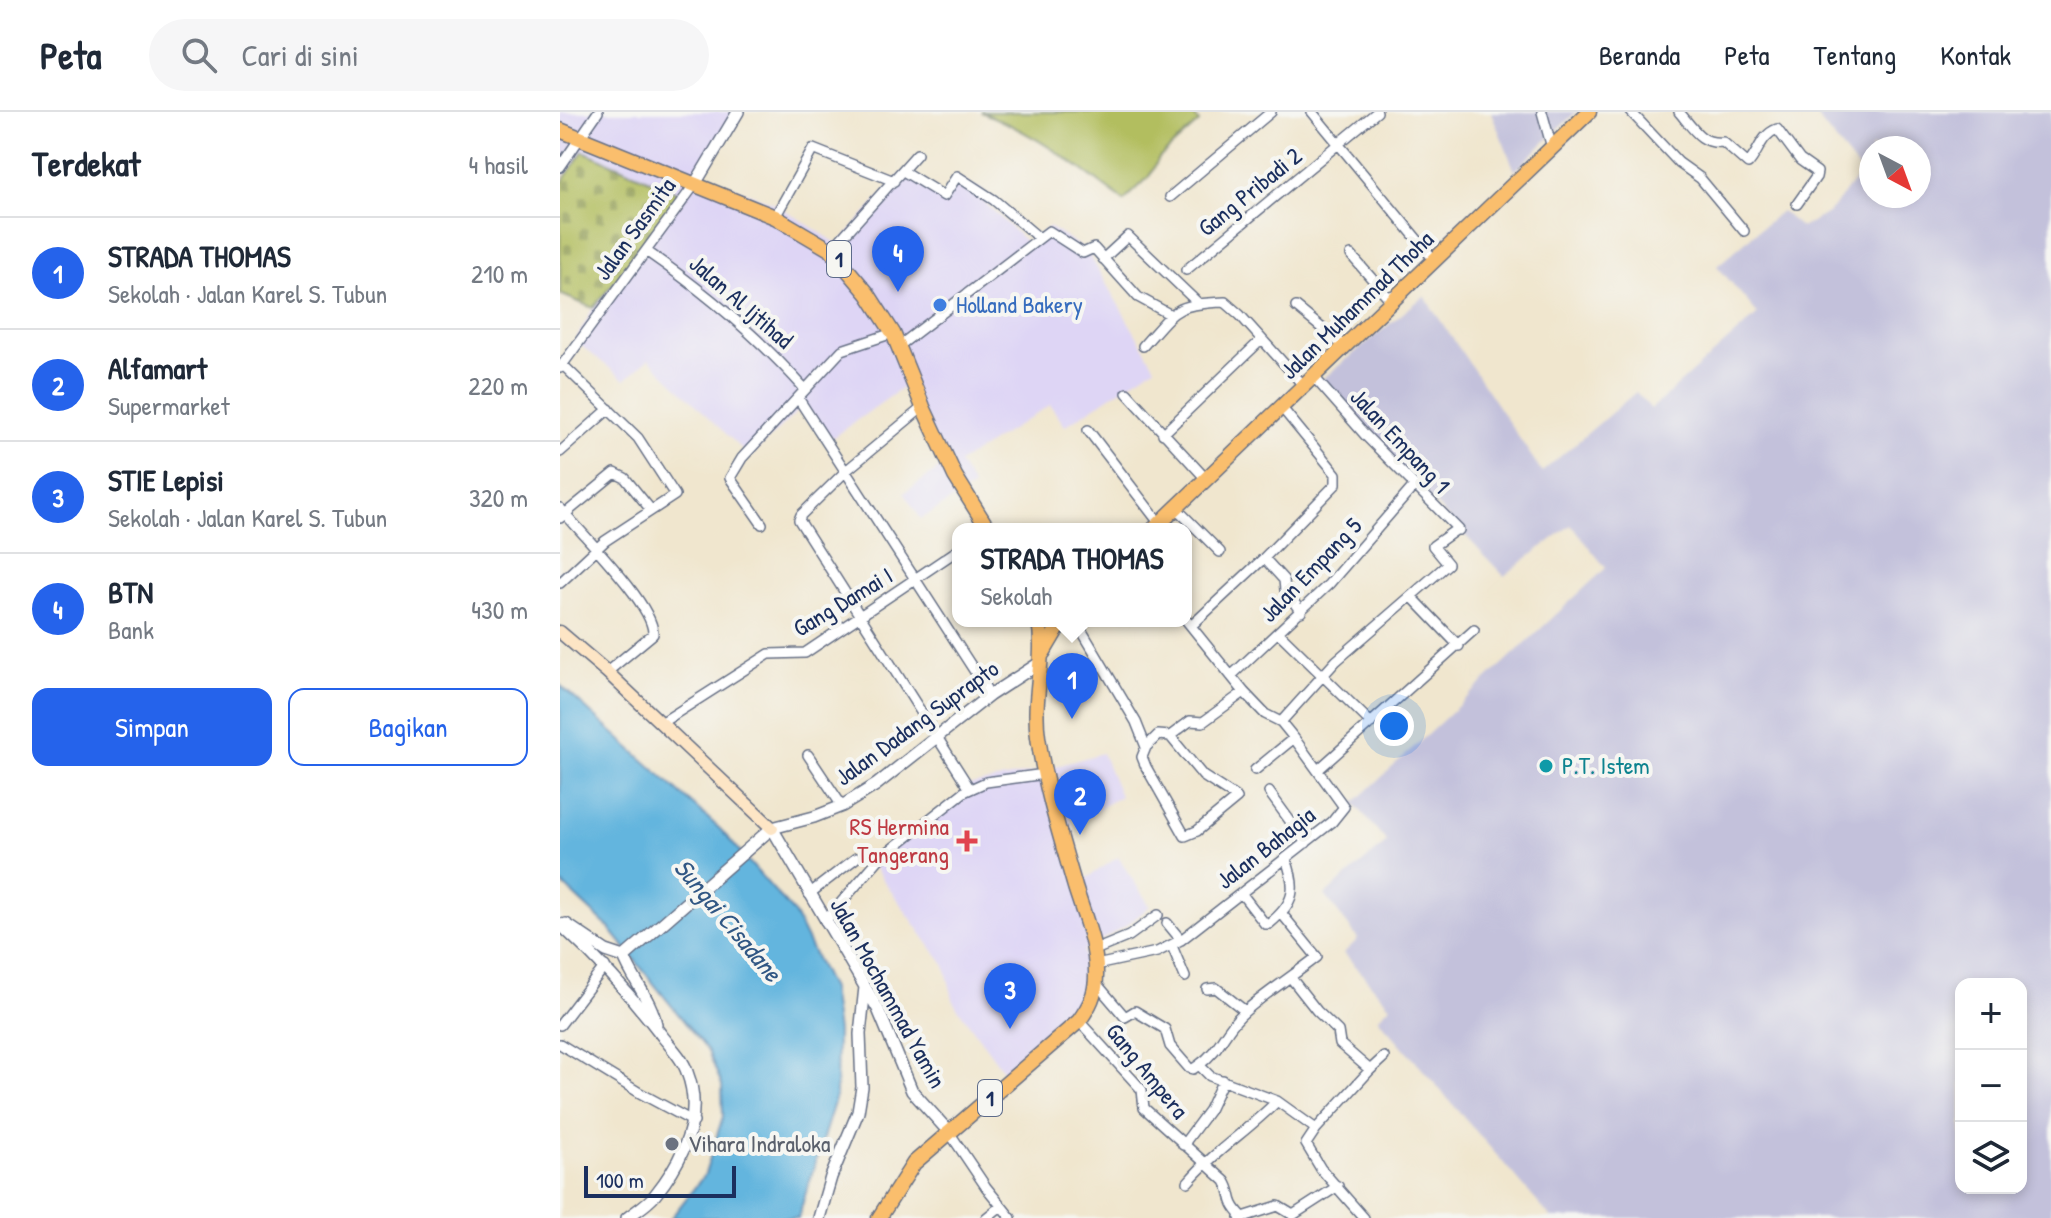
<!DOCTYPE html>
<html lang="id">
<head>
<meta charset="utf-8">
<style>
  body { margin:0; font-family:"Patrick Hand",sans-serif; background:#f6f6f7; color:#1f2937 }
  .controls { position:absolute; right:24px; bottom:24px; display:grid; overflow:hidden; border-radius:16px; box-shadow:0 4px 12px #0003 }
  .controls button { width:72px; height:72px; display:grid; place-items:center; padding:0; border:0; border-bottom:2px solid #e0e1e3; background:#fff; color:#1f2937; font:40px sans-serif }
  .compass { position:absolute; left:1299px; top:24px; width:72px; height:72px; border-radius:50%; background:#fff; box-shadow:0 4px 12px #0003; rotate:139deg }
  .scale { position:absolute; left:24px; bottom:20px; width:152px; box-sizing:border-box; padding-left:8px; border:4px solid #1b2f5e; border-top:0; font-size:22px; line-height:28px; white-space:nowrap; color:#1b2f5e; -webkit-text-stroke:6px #f6f6f2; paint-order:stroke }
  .you { position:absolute; left:834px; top:614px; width:28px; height:28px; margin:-20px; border:6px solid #fff; border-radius:50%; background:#1a73e8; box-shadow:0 0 0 12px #1a73e833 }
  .badge { display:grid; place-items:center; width:52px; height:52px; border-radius:50%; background:#2563eb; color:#fff; font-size:26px; font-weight:700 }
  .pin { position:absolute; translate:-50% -66px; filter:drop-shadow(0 2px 4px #0008) }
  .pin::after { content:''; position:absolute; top:42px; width:28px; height:24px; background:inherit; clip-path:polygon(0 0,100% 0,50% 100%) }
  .popup { position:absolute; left:392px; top:411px; width:240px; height:104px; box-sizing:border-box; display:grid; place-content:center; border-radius:16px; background:#fff; filter:drop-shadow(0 2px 6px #0005); font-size:26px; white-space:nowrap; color:#747a83 }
  .popup b { font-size:30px; color:#1f2937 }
  .popup::after { content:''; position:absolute; left:50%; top:100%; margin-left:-16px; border:16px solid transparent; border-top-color:#fff }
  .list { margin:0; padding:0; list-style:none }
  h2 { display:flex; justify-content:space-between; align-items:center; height:104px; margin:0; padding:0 32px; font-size:34px }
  h2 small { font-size:26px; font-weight:400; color:#747a83 }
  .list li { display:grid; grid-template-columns:52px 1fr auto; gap:24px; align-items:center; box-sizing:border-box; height:112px; padding:0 32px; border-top:2px solid #e0e1e3 }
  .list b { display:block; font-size:30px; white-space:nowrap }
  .list p { margin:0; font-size:26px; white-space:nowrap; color:#747a83 }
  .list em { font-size:26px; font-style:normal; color:#747a83 }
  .actions { display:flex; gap:16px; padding:24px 32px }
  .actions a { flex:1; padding:18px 0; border:2px solid #2563eb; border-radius:16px; text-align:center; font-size:28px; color:#2563eb }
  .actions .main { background:#2563eb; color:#fff }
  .icon { flex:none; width:44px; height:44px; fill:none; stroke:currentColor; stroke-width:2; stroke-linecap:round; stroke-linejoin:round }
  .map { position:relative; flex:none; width:1491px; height:1106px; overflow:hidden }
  header { display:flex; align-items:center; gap:48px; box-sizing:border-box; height:112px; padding:0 40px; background:#fff; border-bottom:2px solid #e0e1e3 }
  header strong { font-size:38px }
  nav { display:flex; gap:44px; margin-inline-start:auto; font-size:28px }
  .search { width:560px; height:72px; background:#f6f6f7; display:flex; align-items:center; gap:20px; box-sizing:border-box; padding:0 28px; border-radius:44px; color:#747a83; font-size:30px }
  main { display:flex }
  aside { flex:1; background:#fff }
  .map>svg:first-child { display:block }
</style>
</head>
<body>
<header>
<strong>Peta</strong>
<div class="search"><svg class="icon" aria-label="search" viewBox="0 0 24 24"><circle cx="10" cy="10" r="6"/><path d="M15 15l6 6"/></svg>Cari di sini</div>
<nav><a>Beranda</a><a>Peta</a><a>Tentang</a><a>Kontak</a></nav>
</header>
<main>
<aside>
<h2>Terdekat<small>4 hasil</small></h2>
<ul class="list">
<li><span class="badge">1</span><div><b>STRADA THOMAS</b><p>Sekolah · Jalan Karel S. Tubun</p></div><em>210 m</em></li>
<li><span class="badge">2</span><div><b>Alfamart</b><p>Supermarket</p></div><em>220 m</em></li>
<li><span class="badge">3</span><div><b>STIE Lepisi</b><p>Sekolah · Jalan Karel S. Tubun</p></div><em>320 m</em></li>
<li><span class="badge">4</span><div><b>BTN</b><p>Bank</p></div><em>430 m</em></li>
</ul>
<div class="actions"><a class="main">Simpan</a><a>Bagikan</a></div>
</aside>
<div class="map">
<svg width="1491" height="1106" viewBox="0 0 1491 1106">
  <defs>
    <pattern id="cemetery-stones" width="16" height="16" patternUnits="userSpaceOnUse" patternTransform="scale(2)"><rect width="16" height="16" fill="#b2be5f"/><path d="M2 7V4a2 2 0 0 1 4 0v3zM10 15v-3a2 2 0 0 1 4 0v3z" fill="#909b52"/></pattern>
  </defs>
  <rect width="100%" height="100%" fill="#f6f6f2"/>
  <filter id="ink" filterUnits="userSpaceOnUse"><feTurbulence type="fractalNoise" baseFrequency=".0125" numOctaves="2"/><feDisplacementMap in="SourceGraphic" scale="16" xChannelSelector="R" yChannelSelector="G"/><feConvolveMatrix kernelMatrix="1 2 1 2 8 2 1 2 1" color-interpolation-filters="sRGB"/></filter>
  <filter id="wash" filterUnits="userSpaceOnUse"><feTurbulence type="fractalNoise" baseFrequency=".006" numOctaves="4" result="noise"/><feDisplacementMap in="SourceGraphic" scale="32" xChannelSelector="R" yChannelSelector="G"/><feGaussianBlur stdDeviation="1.8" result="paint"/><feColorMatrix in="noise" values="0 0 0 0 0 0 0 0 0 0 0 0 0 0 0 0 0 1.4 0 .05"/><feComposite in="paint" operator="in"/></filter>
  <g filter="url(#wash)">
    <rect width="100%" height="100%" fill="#f0e6ce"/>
    <!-- built -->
    <path fill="#ded5f5" d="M0,0H173L141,62L214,91L278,132L343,60L381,88L397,67L423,78L420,86L467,131L489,115L527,139L595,255L505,314L490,293L399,351L413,375L361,407L344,381L382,355L345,274L272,326L244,293L190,345L89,247L65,268L15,229L33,196L24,39L0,67Z
      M542,641L560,684L537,698L510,706L526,767L558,745L590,794L567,813L523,839L527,856L523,896L447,964L394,891L385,854L313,754L411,673L480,659Z"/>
    <!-- industrial -->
    <path fill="#c3c1db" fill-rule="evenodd" d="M931,0H1016L955,59Z
      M1253,0H1491V1106H991L818,906L830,894L784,841L798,827L765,783L827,730L794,691L1046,456L1011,413L944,464L759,270L864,184L982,360L1076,280L1091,297L1198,202L1157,154L1221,99L1241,116L1268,101L1301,61ZM1311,36H1359V84H1311ZM1401,872H1461V1076H1401Z"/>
    <!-- grass -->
    <path fill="#b2be5f" stroke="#66765e" stroke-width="2" d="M421,0H632L639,10L599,46L589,65L564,89C518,54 475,21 421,0Z"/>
    <!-- cemetery -->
    <path fill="url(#cemetery-stones)" stroke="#66765e" stroke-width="2" d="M23,39L126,84L33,196L0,182V73Z"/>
    <!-- water -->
    <path fill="#63b5de" stroke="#3f729e" stroke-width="2" d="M0,573L160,717L234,801L271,877L277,919L276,984L238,1106H111L145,1062L163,1004L162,973L148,939L49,816L0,770Z"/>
  </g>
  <g filter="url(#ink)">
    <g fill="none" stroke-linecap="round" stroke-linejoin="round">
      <!-- minor casing -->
      <g stroke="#666f85" stroke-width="12">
        <path id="minor" d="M752,0L875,149
          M982,0L992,36
          M1071,0L1119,51L1140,66L1184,119
          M1119,0C1133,16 1141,33 1163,30L1188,52C1199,40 1201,23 1217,17L1240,48L1257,60L1256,65L1237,92
          M0,55L38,0
          M343,59L384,84L397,64L434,88L479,126
          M610,85L711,0
          M215,105L253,37L334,69
          M271,138L357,42
          M86,139C144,179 198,224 245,277
          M791,143L828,185L836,182
          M543,147L568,124L638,191
          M626,158L817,0
          M736,195L785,235
          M339,234L489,119L523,141L534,136L578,185L611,203
          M583,234C616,197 614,192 665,190L680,203L744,274
          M0,256L135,72
          M754,265L806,324L899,418
          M567,281L647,368
          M238,286L430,583
          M363,295L287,358L241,403L239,408L410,677
          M528,318L600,412
          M603,322L698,231L703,230
          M0,340L49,297
          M0,396C21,421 95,494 93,522L47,560
          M616,396L660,440
          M0,406L55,361L65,366L91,398
          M202,412L170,366L182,346L282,238L333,221
          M704,446L724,468L725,478L741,500
          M0,471L45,429L115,383L78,326L3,253
          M852,485L899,534
          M516,509L576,610L586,635
          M631,514L704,446L776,372V362L722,296
          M719,521L811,611
          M671,564L769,472L854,374
          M721,610L776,549L888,452L873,434L897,417
          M101,611L209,542L245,541L398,438
          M610,624L643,664L677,686L637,719L625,724L586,655L582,645L586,635L598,623L610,624L630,609L643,610L684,580
          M248,643L282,694
          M695,658L734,626
          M758,658L914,518
          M709,680L746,731
          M681,781L705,812H709C735,791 737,777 726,747
          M249,782L296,746
          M722,802L757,845C732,865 703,882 680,904C663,921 660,938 639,953L650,964L717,989L756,1017
          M265,809L319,747L404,680L426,670L485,662
          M607,811L621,828
          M612,834L625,865
          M535,838L569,824L598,803
          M536,853L597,840L621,828L772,710L784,695L734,626L721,610L705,602L684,580L626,508
          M731,866L757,899L778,919L780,932L810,958L756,1017L746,1032L761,1057L804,1106
          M536,871L565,905L575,899L605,917L610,934L629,956L633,957L639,953
          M647,877L656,876L685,899
          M519,909L582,978L584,996L665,1069C674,1083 666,1088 682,1104
          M0,913L45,854
          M0,932L80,981L134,1010
          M810,958L824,945
          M389,1020L426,1075L451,1106
          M623,1033L649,998L663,968
          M628,1070C654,1039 689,1018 717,989
          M426,1106L441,1094
          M680,1106L718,1094L733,1103L778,1074"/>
      </g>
      <!-- tertiary casing -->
      <g stroke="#666f85" stroke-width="14">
        <path id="tertiary" d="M135,72L178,0
          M212,716L318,897L352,979L389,1020
          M0,812C39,848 71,883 103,925C111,935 123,947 127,960C144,1004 123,1048 95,1083C88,1092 76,1099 67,1106
          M6,812L46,839L64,845
          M64,845L212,716L254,705L282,694L316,673L430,583L481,550
          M64,845C73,868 91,888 96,912
          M259,1106L271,1065L298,1000L302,975L300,922L305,875"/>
      </g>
      <!-- secondary casing -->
      <g stroke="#666f85" stroke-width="15">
        <path id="secondary" d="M0,520L47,560L212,716"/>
      </g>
      <!-- primary casing -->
      <g stroke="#666f85" stroke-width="17">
        <path id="primary" d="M594,417L1029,0
          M483,541L502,509"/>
      </g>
      <!-- trunk casing -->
      <g stroke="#666f85" stroke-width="17">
        <path id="trunk" d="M0,18L215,105L271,138L308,182L333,221L363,295L395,364L428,417
          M319,1106L354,1051L519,909C529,895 536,882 536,864C537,833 524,804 515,775C501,726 485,676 478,625C472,586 486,548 479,509"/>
      </g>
      <!-- minor -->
      <use href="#minor" stroke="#fff" stroke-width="9"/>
      <!-- tertiary -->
      <use href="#tertiary" stroke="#fff" stroke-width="11"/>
      <!-- secondary -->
      <use href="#secondary" stroke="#fde5c5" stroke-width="12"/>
      <!-- primary -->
      <use href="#primary" stroke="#fabe6d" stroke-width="14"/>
      <!-- trunk -->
      <use href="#trunk" stroke="#fabe6d" stroke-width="14"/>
    </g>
  </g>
  <!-- markers -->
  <circle fill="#3f7fe0" stroke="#f6f6f2" stroke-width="3" cx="380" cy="193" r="8"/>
  <circle fill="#0f9aa8" stroke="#f6f6f2" stroke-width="3" cx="986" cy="654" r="8"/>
  <path fill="#e0444e" stroke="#f6f6f2" stroke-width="3" d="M403 717h8v8h8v8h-8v8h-8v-8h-8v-8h8z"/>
  <circle fill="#6b7280" stroke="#f6f6f2" stroke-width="3" cx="112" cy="1032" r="8"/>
  <g text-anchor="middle" stroke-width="8" stroke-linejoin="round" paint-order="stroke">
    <!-- shield labels -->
    <g fill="#f6f6f2" stroke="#5d6b8a" stroke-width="2">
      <rect x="267" y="129" width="24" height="36" rx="6"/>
      <rect x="418" y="968" width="24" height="36" rx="6"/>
    </g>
    <g font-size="22" font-weight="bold" fill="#1b2f5e">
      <text x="279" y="155">1</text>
      <text x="430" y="994">1</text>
    </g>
    <!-- street labels -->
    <g font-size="24" fill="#1b2f5e" stroke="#f6f6f2">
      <text transform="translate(690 80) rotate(-39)" y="8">Gang Pribadi 2</text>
      <text transform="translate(75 117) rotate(-54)" y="8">Jalan Sasmita</text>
      <text transform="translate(181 190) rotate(41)" y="8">Jalan Al Ijtihad</text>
      <text transform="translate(797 193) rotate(-44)" y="8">Jalan Muhammad Thoha</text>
      <text transform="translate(840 329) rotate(47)" y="8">Jalan Empang 1</text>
      <text transform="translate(751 458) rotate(-46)" y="8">Jalan Empang 5</text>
      <text transform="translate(283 490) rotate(-31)" y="8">Gang Damai I</text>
      <text transform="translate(357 611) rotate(-36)" y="8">Jalan Dadang Suprapto</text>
      <text transform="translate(706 736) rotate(-38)" y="8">Jalan Bahagia</text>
      <text transform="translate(328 881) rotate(61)" y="8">Jalan Mochammad Yamin</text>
      <text transform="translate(587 959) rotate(51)" y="8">Gang Ampera</text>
    </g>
    <!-- shop labels -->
    <g font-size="24" fill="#366cbe" stroke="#f6f6f2" text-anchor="start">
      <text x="396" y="201">Holland Bakery</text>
    </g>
    <!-- culture labels -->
    <g font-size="24" fill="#0d838f" stroke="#f6f6f2" text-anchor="start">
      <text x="1002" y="662">P.T. Istem</text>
    </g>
    <!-- health labels -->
    <g font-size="24" fill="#be3a42" stroke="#f6f6f2" text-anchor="end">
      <text x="389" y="723">RS Hermina<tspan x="389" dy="28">Tangerang</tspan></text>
    </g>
    <!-- worship labels -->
    <g font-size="24" fill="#5b616d" stroke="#f6f6f2" text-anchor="start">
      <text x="128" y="1040">Vihara Indraloka</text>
    </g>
    <!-- water labels -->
    <g font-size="26" font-style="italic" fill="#315784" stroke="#f6f6f2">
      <text transform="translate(168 808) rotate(50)" y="9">Sungai Cisadane</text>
    </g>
  </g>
</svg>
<div class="controls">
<button>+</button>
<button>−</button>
<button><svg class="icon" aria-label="layers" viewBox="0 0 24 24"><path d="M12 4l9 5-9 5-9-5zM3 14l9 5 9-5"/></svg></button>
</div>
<svg class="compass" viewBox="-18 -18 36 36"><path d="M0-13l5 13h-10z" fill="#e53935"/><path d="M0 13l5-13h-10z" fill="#747a83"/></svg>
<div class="scale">100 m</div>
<div class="you"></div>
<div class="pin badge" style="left:512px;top:607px">1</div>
<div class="popup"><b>STRADA THOMAS</b>Sekolah</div>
<div class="pin badge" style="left:520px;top:723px">2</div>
<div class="pin badge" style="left:450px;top:917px">3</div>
<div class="pin badge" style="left:338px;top:180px">4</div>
</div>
</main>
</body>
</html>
